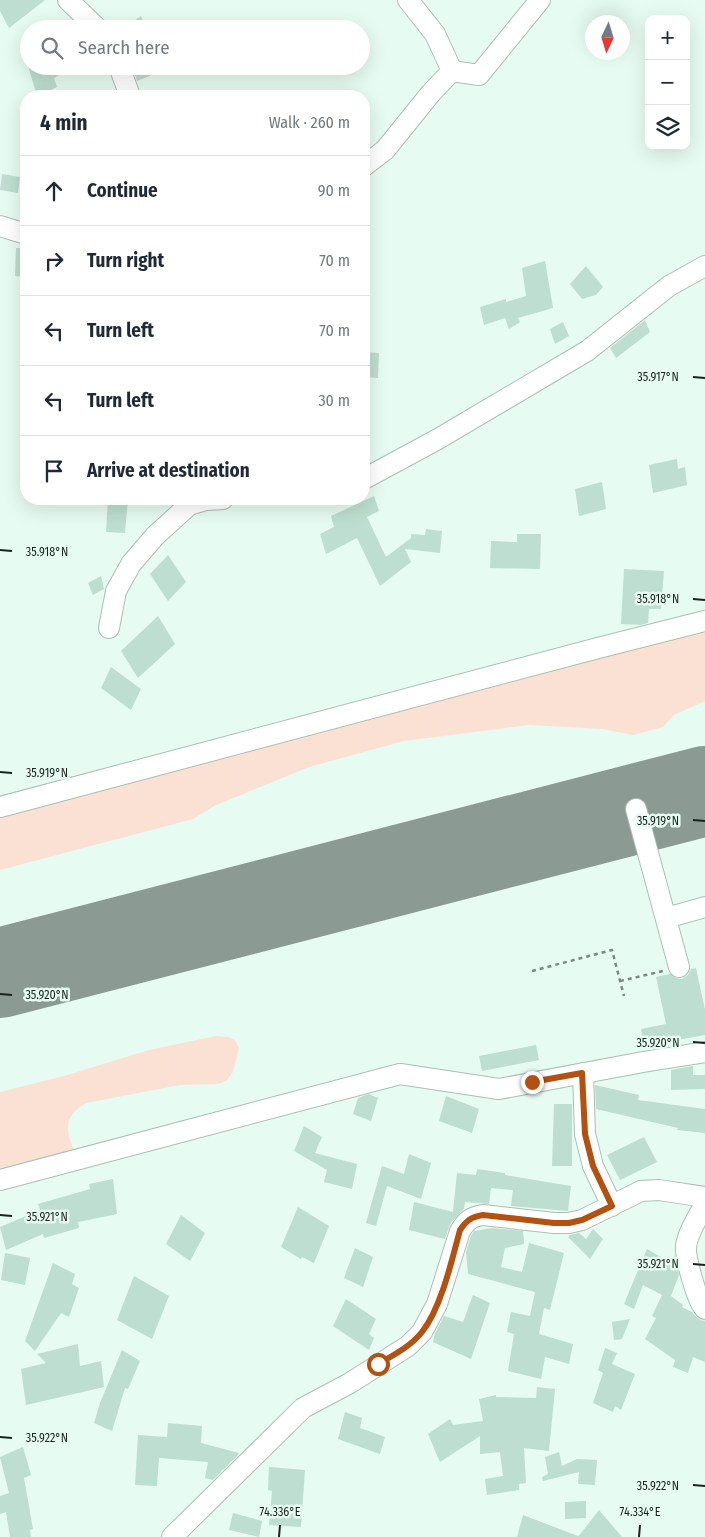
<!DOCTYPE html>
<html lang="en">
<head>
<meta charset="utf-8">
<style>
  body { margin:0; font-family:"Fira Sans Condensed",sans-serif; background:#f6f6f7; color:#1f2937 }
  .controls { position:absolute; right:15px; top:15px; display:grid; overflow:hidden; border-radius:10px; box-shadow:0 5px 20px #0002 }
  .controls button { width:45px; height:45px; display:grid; place-items:center; padding:0; border:0; border-bottom:1px solid #e0e1e3; background:#fff; color:#1f2937; font:25px sans-serif }
  .compass { position:absolute; left:585px; top:15px; width:45px; height:45px; border-radius:50%; background:#fff; box-shadow:0 5px 20px #0002; rotate:184deg }
  .stop { position:absolute; width:15px; height:15px; margin:-11px; border:4px solid #b25110; border-radius:50%; background:#fff }
  .stop.end { background:#b25110; border-color:#fff; box-shadow:0 1px 5px #0008 }
  .list { margin:0; padding:0; list-style:none }
  h2 { display:flex; justify-content:space-between; align-items:center; height:65px; margin:0; padding:0 20px; font-size:21px }
  h2 small { font-size:16px; font-weight:400; color:#747a83 }
  .list li { display:grid; grid-template-columns:32px 1fr auto; gap:15px; align-items:center; box-sizing:border-box; height:70px; padding:0 20px; border-top:1px solid #e0e1e3 }
  .list b { display:block; font-size:19px; white-space:nowrap }
  .list em { font-size:16px; font-style:normal; color:#747a83 }
  .icon { flex:none; width:28px; height:28px; fill:none; stroke:currentColor; stroke-width:2; stroke-linecap:round; stroke-linejoin:round }
  .map { position:relative; flex:none; width:705px; height:1537px; overflow:hidden }
  .search { position:absolute; background:#fff; box-shadow:0 5px 20px #0002; left:20px; top:20px; width:350px; height:55px; display:flex; align-items:center; gap:12px; box-sizing:border-box; padding:0 18px; border-radius:28px; color:#747a83; font-size:19px }
  .panel { position:absolute; background:#fff; box-shadow:0 5px 20px #0002; left:20px; top:90px; width:350px; height:415px; border-radius:20px }
  .map>svg:first-child { display:block }
</style>
</head>
<body>
<div class="map">
<svg width="705" height="1537" viewBox="0 0 705 1537">
  <rect width="100%" height="100%" fill="#e6fbf2"/>
  <!-- green -->
  <path fill="#fae1d4" d="M705,628V701L674,715L663,727L633,735L603,729L529,725L404,741L309,767L214,806L193,819L0,870V809Z
    M216,1036L228,1037L235,1040L239,1048L233,1072L226,1081L218,1084L180,1085L86,1103C65,1115 64,1128 74,1150L0,1168V1092L64,1076L149,1050Z"/>
  <g fill="none" stroke-linecap="round" stroke-linejoin="round">
    <!-- runway -->
    <path stroke="#8c9a94" stroke-width="90" d="M0,973L705,791"/>
  </g>
  <!-- building -->
  <path fill="#bdded0" d="M0,0H45L9,28L0,11Z
    M141,16L147,29H122Z
    M28,66H75L54,78L57,87L37,96Z
    M132,66H172V67L137,81Z
    M2,174L20,177L18,193L0,190Z
    M16,248H26V277L15,276Z
    M545,261L553,308L518,318L520,322L509,329L505,318L484,325L480,307L506,299V302L526,296L522,268Z
    M586,266L603,287L596,295L582,299L570,284Z
    M645,320L650,332L616,358L610,348Z
    M563,322L569,336L555,344L550,329Z
    M364,352L379,353L378,378L364,377Z
    M677,459L678,469L685,467L687,485L653,493L649,465Z
    M602,482L606,509L579,516L575,489Z
    M374,496L379,511L367,517L386,557L411,538V534L425,535L426,529L442,531L440,553L405,549L411,562L380,586L357,538L326,554L320,534L334,527L331,516Z
    M108,499H128L125,533L106,532Z
    M517,534H541L540,569L490,568L491,541L517,542Z
    M168,555L186,582L168,601L150,574Z
    M624,569L664,571L661,609H649L648,623L641,625L621,624Z
    M101,576L104,589L93,595L88,583Z
    M158,616L175,644L138,678L121,651Z
    M111,667L141,689L131,710L101,688Z
    M696,968L705,1010V1035L644,1046L641,1029L666,1024L656,977L670,974L676,978L682,979L688,975L691,969Z
    M536,1045L539,1060L482,1071L479,1056Z
    M693,1066V1075H705V1089L671,1090V1070Z
    M595,1085L639,1095L638,1100L705,1109V1133L677,1130L678,1128L596,1109Z
    M369,1094L378,1098L371,1121L353,1114L358,1098Z
    M446,1096L479,1109L472,1133L439,1121Z
    M554,1104H572V1166H552Z
    M304,1126L322,1137L315,1153L357,1164L352,1189L324,1182L327,1170L294,1151Z
    M644,1137L657,1162L620,1180L607,1155Z
    M409,1154L431,1163L421,1199L387,1186L376,1226L366,1223L382,1166L404,1174Z
    M477,1169L505,1173V1175L571,1186L568,1211L511,1206L513,1190L491,1188L489,1204L465,1202L464,1209L450,1224L445,1239L409,1230L414,1202L453,1212L457,1173L476,1175Z
    M113,1179L117,1214L78,1222L79,1228L44,1238L43,1234L6,1250L0,1227L40,1210L38,1204L90,1189L89,1184Z
    M298,1207L329,1226L314,1263L302,1257L301,1259L281,1247Z
    M181,1215L205,1233L190,1261L166,1244Z
    M492,1228L523,1231L524,1244L505,1248L501,1267L522,1272L529,1243L564,1253L550,1310L544,1308L539,1334L573,1344L569,1364L545,1357L541,1379L508,1371L514,1334L507,1332L511,1312L530,1316L535,1292L468,1274L466,1252L471,1236L474,1231Z
    M593,1229L603,1239L590,1259L568,1237L570,1235L579,1233L586,1239Z
    M355,1248L373,1257L363,1287L344,1278Z
    M647,1249L671,1263L675,1255L679,1275L671,1296L683,1305L682,1307L692,1312L700,1320L705,1321V1362L693,1357L688,1373L673,1367L675,1360L645,1339L656,1318L652,1316L662,1295L643,1285L634,1309L624,1304Z
    M5,1253L30,1258L25,1285L1,1280Z
    M53,1263L75,1274L72,1284L79,1288L69,1317L61,1313L35,1351L25,1341Z
    M134,1276L169,1296L152,1339L117,1320Z
    M473,1295L490,1303L471,1359L433,1342L435,1333L444,1316L463,1322Z
    M346,1299L376,1319L369,1334L374,1338L369,1350L333,1326Z
    M630,1319L622,1339L614,1340L612,1322Z
    M78,1344L80,1366L101,1361L104,1387L26,1405L21,1369L46,1363L37,1354Z
    M605,1348L617,1353L612,1364L635,1374L621,1410L615,1406L613,1412L593,1403L603,1373L598,1370Z
    M122,1350L140,1361L128,1389L125,1388L112,1431L94,1423L100,1403Z
    M537,1387L555,1389L549,1451L524,1448L526,1483L519,1484V1490L487,1495L485,1479L503,1476L500,1452L480,1454V1436L440,1462L428,1434L450,1419L453,1425L483,1421L479,1399L496,1395V1397L536,1398Z
    M345,1412L362,1418L360,1428L385,1437L380,1454L338,1439Z
    M168,1423L202,1426L201,1443L239,1453L238,1455L223,1470L222,1469L221,1472L213,1480L205,1478L208,1462L159,1458L157,1486L135,1485L138,1435L167,1437Z
    M23,1447L31,1475L24,1478L33,1529L30,1530L31,1537H10L6,1512L0,1514V1496L9,1493L0,1457Z
    M559,1452L562,1466L577,1459L597,1460L595,1485L578,1484L579,1472L543,1481L542,1477L548,1474L545,1457Z
    M269,1467L305,1470L301,1527L269,1525L272,1491L268,1490Z
    M586,1501V1518L565,1519V1502Z
    M599,1510L622,1537H578Z
    M233,1513L262,1521L259,1537L229,1530Z
    M523,1515L578,1536V1537H517Z"/>
  <g fill="none" stroke-linecap="round" stroke-linejoin="round">
    <!-- minor casing -->
    <g stroke="#aabfb6" stroke-width="22">
      <path id="minor" d="M68,0L98,29
        M408,0L435,34L452,71
        M119,66L130,96
        M364,166L385,150L431,93L452,71L479,75L540,0
        M0,226L26,234
        M364,479L438,439L587,351L669,286L705,266
        M109,628L116,591L131,564L155,536L189,505L206,500L223,499
        M0,807L598,648L705,621
        M636,809L679,967
        M666,918L705,907
        M583,1073L585,1134L593,1166L612,1206
        M0,1180L400,1074L499,1089L643,1062L705,1052
        M705,1204C698,1217 688,1232 686,1246C685,1258 697,1301 705,1309
        M172,1537L303,1408L350,1383L408,1346L422,1332L437,1304L460,1231C467,1220 471,1217 483,1215L554,1223H569L582,1220L641,1191L659,1190L705,1197"/>
    </g>
    <!-- path -->
    <path stroke="#7b8983" stroke-width="2.5" stroke-dasharray="4 4" stroke-linecap="butt" d="M532,971L612,950L624,996
      M620,981L663,971"/>
    <!-- minor -->
    <use href="#minor" stroke="#fff" stroke-width="20"/>
  </g>
  <g fill="none" stroke-linecap="round" stroke-linejoin="round">
    <!-- route -->
    <path stroke="#b25110" stroke-width="6" d="M378,1364C394,1355 411,1346 422,1332C441,1308 452,1260 460,1230C467,1220 471,1217 483,1215L554,1223H569L582,1220L612,1206L593,1166L585,1134L582,1073L532,1082"/>
  </g>
  <!-- ticks -->
  <path fill="none" stroke="#1b2320" stroke-width="2" d="M693,377L705,378M0,550L12,551M693,599L705,600M0,772L12,773M693,820L705,821M0,994L12,995M693,1042L705,1043M0,1215L12,1216M693,1264L705,1265M0,1437L12,1438M693,1485L705,1486M279,1537L280,1525M639,1537L640,1525"/>
  <g font-size="12" text-anchor="middle" fill="#1b2320" stroke="#e6fbf2" stroke-width="5" stroke-linejoin="round" paint-order="stroke">
    <text x="658" y="381">35.917°N</text>
    <text x="47" y="556">35.918°N</text>
    <text x="658" y="603">35.918°N</text>
    <text x="47" y="777">35.919°N</text>
    <text x="658" y="825">35.919°N</text>
    <text x="47" y="999">35.920°N</text>
    <text x="658" y="1047">35.920°N</text>
    <text x="47" y="1221">35.921°N</text>
    <text x="658" y="1268">35.921°N</text>
    <text x="47" y="1442">35.922°N</text>
    <text x="658" y="1490">35.922°N</text>
    <text x="280" y="1516">74.336°E</text>
    <text x="640" y="1516">74.334°E</text>
  </g>
</svg>
<div class="controls">
<button>+</button>
<button>−</button>
<button><svg class="icon" aria-label="layers" viewBox="0 0 24 24"><path d="M12 4l9 5-9 5-9-5zM3 14l9 5 9-5"/></svg></button>
</div>
<svg class="compass" viewBox="-18 -18 36 36"><path d="M0-13l5 13h-10z" fill="#e53935"/><path d="M0 13l5-13h-10z" fill="#747a83"/></svg>
<div class="stop" style="left:378px;top:1364px"></div>
<div class="stop end" style="left:532px;top:1082px"></div>
<div class="search"><svg class="icon" aria-label="search" viewBox="0 0 24 24"><circle cx="10" cy="10" r="6"/><path d="M15 15l6 6"/></svg>Search here</div>
<section class="panel">
<h2>4 min<small>Walk · 260 m</small></h2>
<ul class="list">
<li><svg class="icon" aria-label="ahead" viewBox="0 0 24 24"><path d="M12 20V5M6 11l6-6 6 6"/></svg><div><b>Continue</b></div><em>90 m</em></li>
<li><svg class="icon" aria-label="right" viewBox="0 0 24 24"><path d="M7 20v-9h11M14 6l5 5-5 5"/></svg><div><b>Turn right</b></div><em>70 m</em></li>
<li><svg class="icon" aria-label="left" viewBox="0 0 24 24"><path d="M17 20v-9H6M10 6l-5 5 5 5"/></svg><div><b>Turn left</b></div><em>70 m</em></li>
<li><svg class="icon" aria-label="left" viewBox="0 0 24 24"><path d="M17 20v-9H6M10 6l-5 5 5 5"/></svg><div><b>Turn left</b></div><em>30 m</em></li>
<li><svg class="icon" aria-label="arrive" viewBox="0 0 24 24"><path d="M6 21V4h12l-3 4 3 4H6"/></svg><div><b>Arrive at destination</b></div></li>
</ul>
</section>
</div>
</body>
</html>
